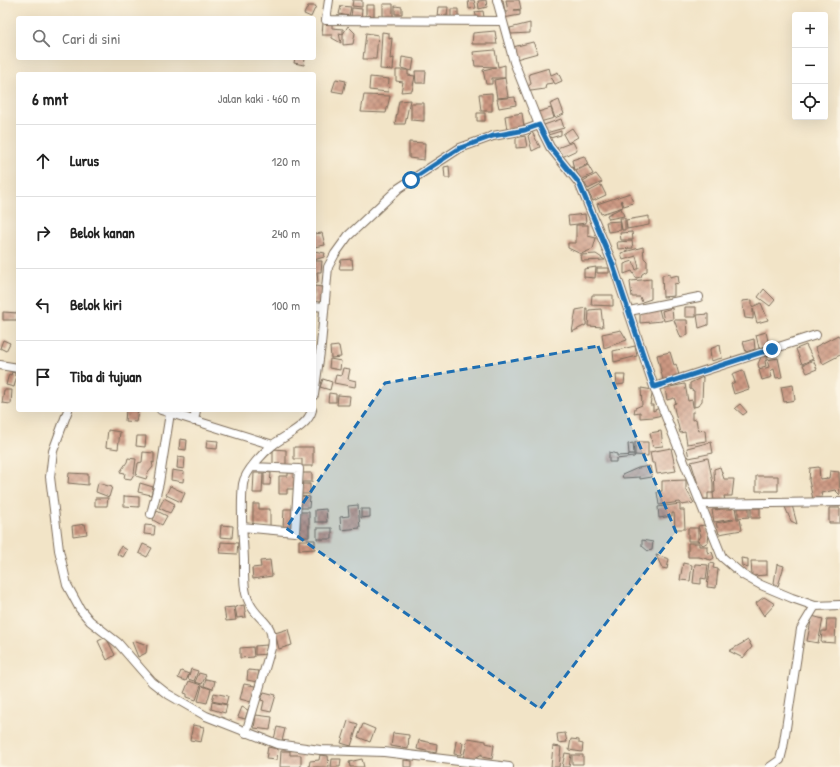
<!DOCTYPE html>
<html lang="id">
<head>
<meta charset="utf-8">
<style>
  body { margin:0; font-family:"Patrick Hand",sans-serif; background:#f2f2f2; color:#222 }
  .controls { position:absolute; right:12px; top:12px; display:grid; overflow:hidden; border-radius:4px; box-shadow:0 4px 16px #0002 }
  .controls button { width:36px; height:36px; display:grid; place-items:center; padding:0; border:0; border-bottom:1px solid #e0e0e0; background:#fff; color:#222; font:20px sans-serif }
  .stop { position:absolute; width:12px; height:12px; margin:-9px; border:3px solid #1f6fb2; border-radius:50%; background:#fff }
  .stop.end { background:#1f6fb2; border-color:#fff; box-shadow:0 1px 4px #0008 }
  .list { margin:0; padding:0; list-style:none }
  h2 { display:flex; justify-content:space-between; align-items:center; height:52px; margin:0; padding:0 16px; font-size:17px }
  h2 small { font-size:13px; font-weight:400; color:#767676 }
  .list li { display:grid; grid-template-columns:26px 1fr auto; gap:12px; align-items:center; box-sizing:border-box; height:72px; padding:0 16px; border-top:1px solid #e0e0e0 }
  .list b { display:block; font-size:15px; white-space:nowrap }
  .list em { font-size:13px; font-style:normal; color:#767676 }
  .icon { flex:none; width:22px; height:22px; fill:none; stroke:currentColor; stroke-width:2; stroke-linecap:round; stroke-linejoin:round }
  .map { position:relative; flex:none; width:840px; height:767px; overflow:hidden }
  .search { position:absolute; background:#fff; box-shadow:0 4px 16px #0002; left:16px; top:16px; width:300px; height:44px; display:flex; align-items:center; gap:10px; box-sizing:border-box; padding:0 14px; border-radius:4px; color:#767676; font-size:15px }
  .panel { position:absolute; background:#fff; box-shadow:0 4px 16px #0002; left:16px; top:72px; width:300px; height:340px; border-radius:4px }
  .map>svg:first-child { display:block }
</style>
</head>
<body>
<div class="map">
<svg width="840" height="767" viewBox="0 0 840 767">
  <defs>
    <pattern id="building-cross-hatch" width="8" height="8" patternUnits="userSpaceOnUse"><rect width="8" height="8" fill="#cc9882"/><path d="M0 0l8 8M0 8l8-8" fill="none" stroke="#a77c6a"/></pattern>
  </defs>
  <rect width="100%" height="100%" fill="#fcf5e5"/>
  <filter id="ink" filterUnits="userSpaceOnUse"><feTurbulence type="fractalNoise" baseFrequency=".025" numOctaves="2"/><feDisplacementMap in="SourceGraphic" scale="8" xChannelSelector="R" yChannelSelector="G"/><feConvolveMatrix kernelMatrix="1 2 1 2 8 2 1 2 1" color-interpolation-filters="sRGB"/></filter>
  <filter id="wash" filterUnits="userSpaceOnUse"><feTurbulence type="fractalNoise" baseFrequency=".012" numOctaves="4" result="noise"/><feDisplacementMap in="SourceGraphic" scale="16" xChannelSelector="R" yChannelSelector="G"/><feGaussianBlur stdDeviation="0.9" result="paint"/><feColorMatrix in="noise" values="0 0 0 0 0 0 0 0 0 0 0 0 0 0 0 0 0 1.4 0 .05"/><feComposite in="paint" operator="in"/></filter>
  <g filter="url(#wash)">
    <rect width="100%" height="100%" fill="#f2e4c7"/>
    <g id="blocks">
      <!-- building -->
      <path fill="url(#building-cross-hatch)" d="M353,0H362V7L352,6Z
        M468,0H474L476,8L469,9Z
        M486,0L487,7L479,9L478,1Z
        M500,0H503L505,12H508L506,0H519L521,9L514,10H520V15L503,18Z
        M383,4H393V18H383Z
        M366,5H374V16H366Z
        M308,6H316L311,17L304,14Z
        M341,6L351,7L349,16L339,14Z
        M395,6L402,7V14H395Z
        M438,7H448L447,16H437Z
        M352,8L362,9L361,18L351,17Z
        M451,9H458V17H451Z
        M483,11L484,17L477,19L475,12Z
        M323,23L332,24V28L343,29V34L339,33L341,43L332,38V35H322Z
        M530,23V33L511,34L510,28Z
        M348,26L355,33L353,44L343,45V34Z
        M495,31L497,44H472L473,33Z
        M382,32L389,33V39L392,38L390,59L394,58L393,70L380,69Z
        M366,33L378,35L376,59H363Z
        M533,42L538,53L516,59L513,47Z
        M495,50L498,67L505,65V78L508,97L497,98L494,80L505,78H492V84H486L483,70L496,67L475,66L473,52Z
        M402,57L414,59L412,71L401,68Z
        M295,58H305L304,65L294,63Z
        M549,68L551,75L558,72L562,81L555,84L551,77L553,83L546,84L545,89L531,91L528,86L531,84L529,74Z
        M396,70H408V75L415,76L412,91L401,92L403,82L396,81Z
        M415,71H426L425,83H416Z
        M370,77L389,79L388,92L369,90Z
        M336,79L346,81L343,93L332,91Z
        M492,93V111H481L479,94Z
        M364,95L390,96L386,113L361,112Z
        M515,97L516,105L499,108L497,99Z
        M410,100L405,124H395L399,101Z
        M559,100L564,114L555,118L550,104Z
        M411,103H424V121L411,120Z
        M551,108L554,118L540,122L535,113Z
        M477,113H485V121H477Z
        M522,113L524,127L507,130L505,116Z
        M561,119L564,128L546,133L544,125Z
        M572,128L578,137L568,143L563,134Z
        M561,131V135L550,138L548,135Z
        M532,132L540,147L532,151L528,136Z
        M525,136L527,147L516,148V138Z
        M409,142L425,143L424,160L409,158Z
        M573,142L577,150L562,157L557,148Z
        M584,156L588,164L574,170L572,160Z
        M588,165L593,174L581,180L576,171Z
        M449,166L450,178H445L444,167Z
        M596,174L602,182L588,189L583,181Z
        M601,185L606,195L593,201L588,192Z
        M630,193L633,203L624,206L621,200L623,207L601,214L597,204Z
        M621,208L624,216L609,219L607,215Z
        M585,214L586,223L569,225L568,216Z
        M649,216V225L627,229L626,220Z
        M620,218H625V230H622Z
        M620,221L621,230L608,232L606,222Z
        M576,225H588V236L596,238L593,249L581,254L568,248V243H576Z
        M632,232L633,240H621L620,233Z
        M322,233L325,245L314,247V234Z
        M632,241L633,248L618,249L617,242Z
        M643,247L644,258L647,261V271L642,274L641,277L636,278L632,271L624,274V264L633,261L636,270L639,268L636,256L623,260L621,253Z
        M314,251L325,253L324,257L314,260Z
        M596,254L605,260L582,261L581,255Z
        M352,259L353,269H339L341,260Z
        M314,261H322L321,272H317L318,283H314Z
        M596,267L595,278L584,277V269Z
        M597,268H609V273H597Z
        M670,274V277L678,275L679,283L674,284V296L663,297L662,275Z
        M651,279V299L642,302L640,297H632L630,282L631,281Z
        M314,286L322,287L321,305L314,303Z
        M764,289L775,300L770,306L758,297Z
        M592,295H613V306L591,305Z
        M752,300V307L761,303L768,320L757,323L753,309V319L745,318L742,301Z
        M685,307H696V317H685Z
        M587,308L586,325L572,332L576,310Z
        M672,308L673,319L664,321L662,311Z
        M601,309L603,327L588,326L589,310Z
        M659,309L662,321L640,323V312Z
        M3,312L18,313L17,320H3Z
        M708,314V325L699,328L697,315Z
        M674,320H687L688,334L681,338Z
        M621,330L627,340L604,348L602,334Z
        M766,332L769,345L759,348L756,335Z
        M838,335L840,339V355L823,364L815,347Z
        M754,339L755,349L746,352L743,342Z
        M3,340L10,343L6,351L0,348Z
        M720,345L722,358L711,361L710,349Z
        M806,345L813,359L802,364L796,349Z
        M339,346L341,357L331,358L330,347Z
        M635,346L637,356L614,362L613,351Z
        M670,352L674,365L676,364L679,375L676,377L663,380L657,355Z
        M769,356L765,361L766,366L759,368L758,364L761,357Z
        M778,358L782,377L776,378L774,369L770,371L772,377L762,380L759,370L769,367L767,360Z
        M330,359L341,361L340,370L329,368Z
        M813,360L817,369L807,373L803,365Z
        M343,368L350,369L348,379L356,381L355,387L334,383L336,375L341,376Z
        M743,370L749,389L734,394L731,384L735,382L732,374Z
        M12,372L15,373V376H17L14,387L6,385L9,374L11,375Z
        M616,375H625L624,384L617,385Z
        M703,377L702,401L698,406L694,407V391L690,389V383Z
        M323,379L332,382L330,390L320,387Z
        M685,384L688,401L692,400L694,412H692V420L696,419L698,431L705,430L706,441L687,444L685,432L680,433L673,404L676,403L674,398L667,400L665,388Z
        M793,385L795,400L784,402L781,387Z
        M641,388L653,390L650,405H653V411L659,408L662,415L653,417L640,418V412L634,413L635,408L642,405Z
        M4,390H12L11,404L2,403Z
        M329,393L336,394V402H328Z
        M338,395L350,396L349,405H337Z
        M740,404L747,412L743,415L735,408Z
        M126,410H138L136,422L125,421Z
        M108,430L120,432L118,449L106,447Z
        M661,431L663,446L653,447L650,433Z
        M137,436H146L145,447L136,446Z
        M180,439L187,440L186,450L179,449Z
        M207,440L218,441L217,449L206,448Z
        M635,442H648V456L635,455L634,457L616,459V462H609V452L617,454V456L635,455Z
        M711,442L713,453L689,458L687,448Z
        M633,443L634,454H629L628,444Z
        M294,447H313V466H302V459H294Z
        M671,448L676,471L657,474L655,463H652L650,452Z
        M273,449L286,450V467H273Z
        M143,452L154,453V463L152,462L153,467L148,473L146,479L136,476L138,463L142,462Z
        M178,457L185,458L184,469L177,468Z
        M128,458L136,459L134,474L131,479L124,478L125,473L120,472L127,462Z
        M708,458L713,483V493H708V499H701V493H699L698,484L691,462Z
        M650,466L652,477L640,479V477L623,478L622,475L638,468Z
        M720,467L724,479H734L732,496H724L725,501H714L713,493L715,492L714,469Z
        M819,467L820,479L829,478L830,471L839,472L840,495L835,490L821,493L822,497L813,499L809,481L810,468Z
        M172,470L184,472L183,482L171,480Z
        M264,472L271,473L270,485H264Z
        M69,473L88,474V485L68,483Z
        M254,473H263L262,493H253Z
        M288,473H297V489H287V494H279V476H288Z
        M302,473H312V482H301Z
        M756,476H778V491H756Z
        M686,480V489L694,503L682,505L680,502L659,505L657,492L662,491V481Z
        M98,483L112,487L109,497L96,492Z
        M140,483L153,487L151,495L138,492Z
        M302,484H310V494H301Z
        M170,486L185,493L181,502L166,495Z
        M124,496L139,497V507L124,506Z
        M300,496L310,497L309,508H299Z
        M95,498H108L107,506H95Z
        M164,498L175,504L170,513L159,508Z
        M253,504H259V509H270V526H253Z
        M680,504V510H684L685,529H675L674,513H672V516L659,518L658,507Z
        M358,505L360,528L341,530L340,517L349,516L348,506Z
        M792,505L797,524L791,521L785,507Z
        M735,507L737,519H740L742,530L719,534L716,523L733,520V519L714,522L712,510L722,509H732Z
        M738,508H749V517L738,518Z
        M751,508H760V518H751Z
        M829,508H840V523H829Z
        M284,509H294L293,529L283,528Z
        M326,509L327,522H315V510Z
        M361,509H370V517L361,518Z
        M157,511L167,516L162,525L153,520Z
        M300,512H309V537H300Z
        M85,524L87,534L73,536L72,526Z
        M145,525L155,526L154,535L144,534Z
        M221,525L233,526L232,538L220,537Z
        M705,525L709,534L708,542L703,545L698,541H688V528H698V541L701,536L698,526Z
        M317,528H332V539H317Z
        M299,540H315V549L299,550Z
        M642,540L653,542L652,550L648,551L642,546Z
        M221,542L238,543L237,554L220,553Z
        M688,543H699V546H707V551L708,553L712,552L714,558L711,560L699,557H688Z
        M143,544L152,548L147,557L139,553Z
        M121,546L127,550L123,557L117,554Z
        M656,555L669,559L667,569L662,568Z
        M741,558L748,559V568L742,566Z
        M270,560L272,576L253,579L252,568L261,567L260,561Z
        M751,561H767V575L752,576Z
        M683,563L692,565L690,581L680,580Z
        M710,563L714,564L713,568L718,569L716,588L707,587Z
        M695,564L708,565L706,579L701,578V584L693,583Z
        M777,564L784,566L778,586L774,583Z
        M764,597L775,604L764,616L756,603Z
        M244,605L246,617L237,618L235,607Z
        M234,607L236,620L226,621L224,608Z
        M812,616L823,619L818,643L807,641Z
        M827,619H836L835,643L821,642L822,631H826Z
        M288,629L292,645L279,649L275,633Z
        M106,637L115,655L107,660L98,641Z
        M748,640L752,647L743,658L729,651Z
        M136,641L147,645L146,653L138,657L132,642Z
        M267,645V654L255,655V646Z
        M253,647L254,657L240,658V648Z
        M191,669L198,671L194,681L188,679Z
        M248,670L259,671L257,682L247,680Z
        M181,671L189,674L186,681L178,678Z
        M199,673L206,675L202,684L195,682Z
        M206,679L215,681L213,689L204,686Z
        M189,681L201,685L196,700L187,697V694L184,693Z
        M244,684L255,686L251,702L240,699Z
        M202,686L211,689L207,703L198,701Z
        M264,692L276,695L271,712L262,710L264,701L261,700Z
        M214,693L228,696L226,704L212,701Z
        M212,702L227,705L225,713L211,709Z
        M242,707L248,710L245,719L238,717Z
        M256,715L272,717L270,730L254,728Z
        M348,721L358,724L351,746L341,743Z
        M363,724L375,729L370,742L358,737Z
        M193,725L204,727L201,742L190,740Z
        M277,727L285,729L282,741L274,739Z
        M393,733L409,735L408,749L391,746Z
        M565,733L567,742L558,743L557,734Z
        M468,738L486,741V743L494,745L492,759L482,757V754L470,761L463,758Z
        M571,739L579,740V743L583,744L582,752L569,750Z
        M419,740L437,744L436,753L417,749Z
        M456,741L463,743L461,755L454,754Z
        M553,746L561,747L559,767H551Z
        M268,747L278,749L277,760L266,759Z
        M281,751H290V755H301V767H280Z
        M565,753L571,754L569,767H562Z
        M320,755L328,756L329,767H309L310,761L319,760Z
        M572,755H583V764H572Z
        M332,759H341L340,767H331Z
        M362,759L364,767H350L349,762Z
        M404,760L412,761V767H404Z"/>
    </g>
  </g>
  <g filter="url(#ink)">
    <use href="#blocks" fill-opacity="0" stroke="#7b6b59" stroke-width="1"/>
    <g fill="none" stroke-linecap="round" stroke-linejoin="round">
      <!-- minor casing -->
      <g stroke="#7b6b59" stroke-width="10">
        <path id="minor" d="M329,0L326,20L502,21
          M497,0L514,62L539,125L550,147L579,183L612,262L654,387L722,557L743,575L761,585L792,598L815,606L840,605
          M314,306L324,307
          M629,311L699,297
          M0,365L18,368
          M654,387L816,335
          M314,395L321,345L328,267L335,254L348,236L399,188L460,148L493,136L525,130L539,125
          M68,410L53,451L50,477L59,550L67,585L80,609L90,621L118,643L152,682L166,693L206,716L277,744L320,750L384,752L509,767
          M161,410L273,445
          M194,421L196,410
          M701,504L840,502
          M151,514L159,483L170,413
          M242,527L295,532L299,469L252,467
          M246,733L271,648C276,622 258,622 249,602C243,590 244,573 244,560C243,535 240,509 243,484C245,471 264,452 274,444C286,435 308,426 312,410
          M770,767L780,760L783,748L801,629L815,606"/>
      </g>
      <!-- minor -->
      <use href="#minor" stroke="#fff" stroke-width="8"/>
    </g>
  </g>
  <g fill="none" stroke-linecap="round" stroke-linejoin="round" filter="url(#ink)">
    <!-- route -->
    <path stroke="#1f6fb2" stroke-width="5" d="M411,180L460,148L493,136L525,130L539,125L550,147L579,183L612,262L654,387L772,349"/>
  </g>
  <!-- marked area -->
  <path fill="#1f6fb2" fill-opacity="0.2" stroke="#1f6fb2" stroke-width="3" stroke-dasharray="8 5" stroke-linejoin="round" d="M598,346L676,532L540,709L286,528L385,383Z"/>
</svg>
<div class="controls">
<button>+</button>
<button>−</button>
<button><svg class="icon" aria-label="locate" viewBox="0 0 24 24"><circle cx="12" cy="12" r="6"/><path d="M12 2v4M12 18v4M2 12h4M18 12h4"/></svg></button>
</div>
<div class="stop" style="left:411px;top:180px"></div>
<div class="stop end" style="left:772px;top:349px"></div>
<div class="search"><svg class="icon" aria-label="search" viewBox="0 0 24 24"><circle cx="10" cy="10" r="6"/><path d="M15 15l6 6"/></svg>Cari di sini</div>
<section class="panel">
<h2>6 mnt<small>Jalan kaki · 460 m</small></h2>
<ul class="list">
<li><svg class="icon" aria-label="ahead" viewBox="0 0 24 24"><path d="M12 20V5M6 11l6-6 6 6"/></svg><div><b>Lurus</b></div><em>120 m</em></li>
<li><svg class="icon" aria-label="right" viewBox="0 0 24 24"><path d="M7 20v-9h11M14 6l5 5-5 5"/></svg><div><b>Belok kanan</b></div><em>240 m</em></li>
<li><svg class="icon" aria-label="left" viewBox="0 0 24 24"><path d="M17 20v-9H6M10 6l-5 5 5 5"/></svg><div><b>Belok kiri</b></div><em>100 m</em></li>
<li><svg class="icon" aria-label="arrive" viewBox="0 0 24 24"><path d="M6 21V4h12l-3 4 3 4H6"/></svg><div><b>Tiba di tujuan</b></div></li>
</ul>
</section>
</div>
</body>
</html>
